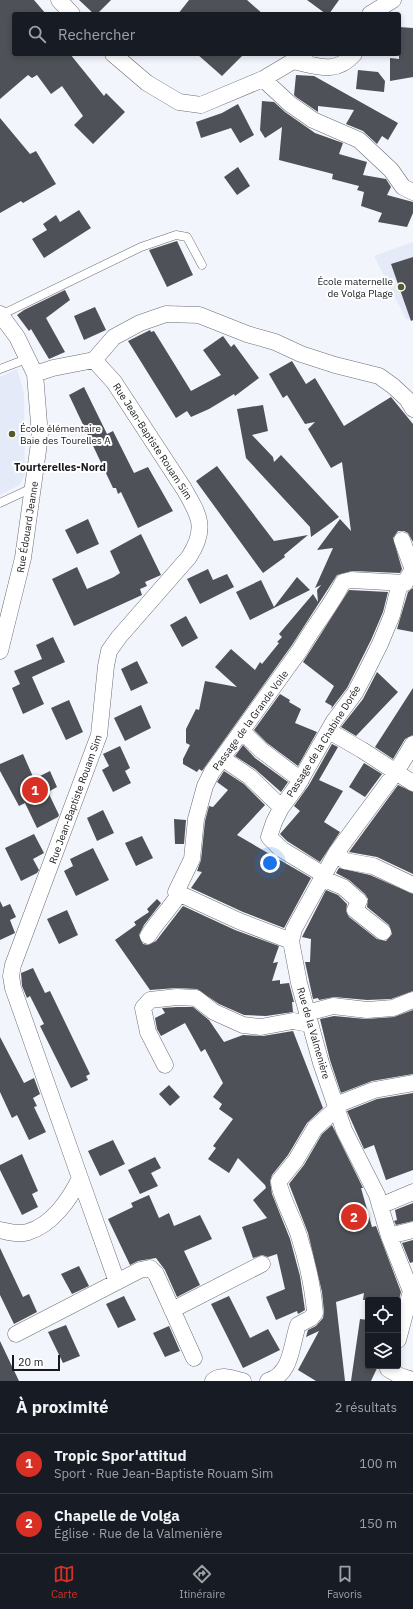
<!DOCTYPE html>
<html lang="fr">
<head>
<meta charset="utf-8">
<style>
  body { margin:0; font-family:"IBM Plex Sans",sans-serif; background:#20242c; color:#f1f3f6 }
  .controls { position:absolute; right:12px; bottom:12px; display:grid; overflow:hidden; border-radius:4px; box-shadow:0 2px 6px #0003 }
  .controls button { width:36px; height:36px; display:grid; place-items:center; padding:0; border:0; border-bottom:1px solid #363941; background:#171b24; color:#f1f3f6; font:20px sans-serif }
  .scale { position:absolute; left:12px; bottom:10px; width:48px; box-sizing:border-box; padding-left:4px; border:2px solid #191a1d; border-top:0; font-size:11px; line-height:14px; white-space:nowrap; color:#191a1d; -webkit-text-stroke:3px #fff; paint-order:stroke }
  .you { position:absolute; left:270px; top:863px; width:14px; height:14px; margin:-10px; border:3px solid #fff; border-radius:50%; background:#1a73e8; box-shadow:0 0 0 6px #1a73e833 }
  .badge { display:grid; place-items:center; width:26px; height:26px; border-radius:50%; background:#d93025; color:#fff; font-size:13px; font-weight:700 }
  .pin { position:absolute; translate:-50% -50%; border:2px solid #fff; box-shadow:0 1px 4px #0006 }
  .list { margin:0; padding:0; list-style:none }
  h2 { display:flex; justify-content:space-between; align-items:center; height:52px; margin:0; padding:0 16px; font-size:17px }
  h2 small { font-size:13px; font-weight:400; color:#9ea1a6 }
  .list li { display:grid; grid-template-columns:26px 1fr auto; gap:12px; align-items:center; box-sizing:border-box; height:60px; padding:0 16px; border-top:1px solid #363941 }
  .list b { display:block; font-size:15px; white-space:nowrap }
  .list p { margin:0; font-size:13px; white-space:nowrap; color:#9ea1a6 }
  .list em { font-size:13px; font-style:normal; color:#9ea1a6 }
  .icon { flex:none; width:22px; height:22px; fill:none; stroke:currentColor; stroke-width:2; stroke-linecap:round; stroke-linejoin:round }
  .map { position:relative; flex:none; width:413px; height:1381px; overflow:hidden }
  .search { position:absolute; background:#171b24; box-shadow:0 2px 6px #0003; left:12px; right:12px; top:12px; height:44px; display:flex; align-items:center; gap:10px; box-sizing:border-box; padding:0 14px; border-radius:4px; color:#9ea1a6; font-size:15px }
  .sheet { height:172px; background:#171b24 }
  nav { display:flex; justify-content:space-around; align-items:center; box-sizing:border-box; height:56px; border-top:1px solid #363941; background:#171b24; font-size:11px; color:#9ea1a6 }
  nav a { display:grid; justify-items:center; gap:2px }
  nav .on { color:#d93025 }
  .map>svg:first-child { display:block }
</style>
</head>
<body>
<div class="map">
<svg width="413" height="1381" viewBox="0 0 413 1381">
  <rect width="100%" height="100%" fill="#f2f5fc"/>
  <!-- built -->
  <path fill="#e5eaf9" d="M413,242V320L406,319L374,256Z
    M17,369L24,393L25,475L19,485L0,495V377Z"/>
  <!-- building -->
  <path fill="#4e5157" d="M0,0H34L46,14H14V54H70L104,96L106,93L125,112L93,144L74,125L83,116L62,86L51,94L37,75L32,78L28,75L0,99Z
    M79,0H111L97,14H94Z
    M189,0H247L263,14H178Z
    M307,0H339L329,14H326Z
    M399,27L413,28V77L390,81V58L399,59Z
    M197,54H244L222,76Z
    M358,70L378,72L385,81L384,92L356,89Z
    M296,75L314,76L398,123L388,140L382,136L377,144L363,131L346,124L354,110L318,106V112L296,97L294,95Z
    M262,101L274,102L285,112L315,133L343,143L339,154L367,162L363,175L386,179L391,187L387,195L413,202V213L407,227L378,222L382,213L361,206L364,192L357,190L359,186L332,179L333,174L279,160L282,127L265,138L260,130Z
    M238,104L254,135L240,143L231,128L201,138L196,122L222,113Z
    M0,118L30,154L36,151L56,184L23,203L21,201L0,213Z
    M238,167L250,186L237,195L224,177Z
    M79,210L91,228L44,258L32,239L47,230L43,224L56,215L60,222Z
    M177,241L193,275L167,287L149,250Z
    M413,257V320L411,321L391,264Z
    M65,290L70,300L46,318L65,352L49,359L31,329L29,331L17,315L24,310Z
    M95,307L106,330L84,340L74,316Z
    M150,330L151,332L154,331L191,391L221,375L203,350L223,336L231,347L234,344L259,378L235,396L234,394L209,409L191,417L187,411L176,418L128,341Z
    M292,361L306,384L315,378L344,426L391,397L413,424V542L408,533L404,531H398L393,538L402,569L400,573L352,571L337,575L292,645L202,771L199,769L197,772L183,764V759L190,745L186,743V729L196,709L199,710L205,681L237,687L215,667L231,649L255,670L260,662L262,664L279,643L277,642L282,637L279,634L313,594L318,602L317,590L321,585L315,588L333,548L317,550L340,519L351,531L342,462L331,468L308,429L315,422L305,424L287,395L283,398L269,374Z
    M84,387L107,434L113,431L134,473L148,467L173,511L138,528L121,492L118,494L116,488H113L69,395Z
    M263,405L268,431L252,435L273,457L274,462L281,455L339,517L311,537L310,527L246,458L237,409Z
    M217,466L274,541L308,535L284,555L285,557L263,573L196,481Z
    M88,519L99,544L77,554L65,530Z
    M141,534L161,575L145,582L147,586L140,589L142,595L74,626L52,579L77,567L87,589L114,577L120,573L110,551Z
    M208,569L213,580L227,574L234,587L200,604L187,579Z
    M297,577L310,590L250,620L236,592L261,580L274,607Z
    M413,588V632L397,629L408,592Z
    M349,590L388,592L383,612L371,640L347,688L331,709L332,706L325,702L334,686L303,662Z
    M186,616L198,638L182,647L170,625Z
    M53,637L65,662L32,677L44,704L23,714L12,688L20,684L14,671L42,659L36,645Z
    M137,661L148,683L131,691L121,669Z
    M377,672L398,692L356,736L341,727L363,699Z
    M413,688V735L405,739L393,759L375,747Z
    M280,694L290,700L289,702L301,709L295,723L317,732L298,766L267,743L254,730Z
    M69,700L83,732L66,740L51,708Z
    M141,705L151,728L125,741L114,718Z
    M332,744L338,747L319,780L343,791L324,822L340,832L320,862L287,841L280,834L300,811L294,806L309,785Z
    M243,745L255,758L288,782L281,792L255,769L235,756Z
    M120,746L130,768L125,771L131,783L113,792L102,770L109,766L103,754Z
    M23,754L34,779L50,771L57,787L48,792L59,815L58,817L37,828L25,803L19,806L0,771V764Z
    M364,763L382,774L365,797L349,787Z
    M224,771L244,784L265,805L237,835L311,878L284,928L243,912L191,888L202,872L197,871L201,860L205,821L209,806L213,807L228,790L217,782Z
    M398,785L413,792V874L377,857L349,852Z
    M103,810L114,833L97,841L87,818Z
    M174,819L186,820L184,844H175Z
    M34,834L44,853L33,859L39,870L37,873L21,881L5,848Z
    M142,836L153,858L136,866L125,843Z
    M93,848L109,880L76,896L64,871L73,866L70,859Z
    M339,868L370,875L413,894V991L391,999L367,1000L334,997L319,1000L318,998L313,999L305,962H310L311,939L302,937L326,890L338,895L347,904L346,911L349,917L377,939L386,941L392,934L389,925L367,907L368,899L365,894L349,880L336,873Z
    M157,899L161,903L144,925L139,935L143,944L148,945L156,941L183,906L235,930L279,946L273,963L278,962L272,981L280,980V984L289,983L294,1002H292L293,1012L266,1016L244,1015L219,1004L197,989L176,988L150,990L115,940L136,925L134,922L149,912L147,909Z
    M0,901L3,907L10,904L16,917L10,920L15,933L0,940Z
    M67,910L78,935L59,944L47,919Z
    M33,968L45,993L50,991L90,1074L86,1076L88,1080L71,1088L40,1026L44,1024L30,996L27,998L22,986L21,973Z
    M177,1007H193L209,1020L224,1042L243,1035L263,1036L293,1031L323,1108L307,1123L288,1155L272,1175L270,1181L272,1194L290,1239L300,1276L305,1310L298,1314L297,1311L276,1320L266,1297L285,1289L277,1254L268,1257L262,1255L253,1258L242,1227L267,1218L253,1200L266,1188L265,1185L238,1158L229,1173L208,1159L216,1148L213,1146L233,1119L219,1109L222,1104L213,1097L223,1083L205,1049L201,1052L185,1023L161,1036L157,1029L155,1018L165,1013L162,1008Z
    M413,1010V1074L372,1081L341,1093L330,1060L320,1019L334,1016L366,1019L394,1017Z
    M0,1037L24,1083L34,1078L40,1094L33,1098L37,1106L34,1107L46,1132L29,1140L17,1115L12,1118L0,1092Z
    M169,1085L180,1097L170,1106L159,1094Z
    M413,1093V1170L386,1180L374,1145L364,1149L347,1111L377,1099Z
    M332,1125L363,1188H361L372,1227L376,1226L401,1292L399,1300H363L364,1293L336,1302L345,1381H316L298,1370L319,1331L306,1337L308,1330L316,1326L323,1318L324,1312L322,1292L308,1233L289,1184L304,1165L322,1134Z
    M113,1140L125,1164L100,1176L88,1151Z
    M22,1154L38,1191L32,1194L38,1207L22,1215L0,1170V1165Z
    M155,1157L161,1168L151,1173L158,1186L140,1194L128,1170Z
    M149,1195L159,1218L169,1213L174,1226L200,1215L212,1239L184,1251L200,1285L177,1297L165,1270L156,1258L138,1261L130,1265L108,1219L133,1207L131,1203Z
    M413,1203V1221L396,1225L394,1221L397,1220L395,1210Z
    M413,1240V1262L410,1263L402,1243Z
    M0,1248L23,1297L29,1294L37,1312L14,1324L0,1295Z
    M79,1266L89,1286L72,1294L61,1274Z
    M124,1296L136,1320L118,1328L106,1304Z
    M229,1296L250,1338L268,1329L280,1350L243,1368L211,1304Z
    M360,1319L368,1320V1366H378L371,1381H351Z
    M66,1325L80,1356L63,1363L48,1332Z
    M169,1326L180,1351L165,1357L153,1333Z
    M0,1341L19,1381H0Z"/>
  <g fill="none" stroke-linecap="round" stroke-linejoin="round">
    <!-- lane casing -->
    <g stroke="#6a6d73" stroke-width="9">
      <path id="lane" d="M1,315L141,247L176,235L187,237L202,265
        M0,369L29,358
        M0,503L34,487"/>
    </g>
    <!-- street casing -->
    <g stroke="#6a6d73" stroke-width="17">
      <path id="street" d="M59,0L72,14
        M370,14L393,0
        M113,54L147,83L179,102L201,105L263,79L305,54
        M293,61C317,66 336,75 354,54
        M263,79L290,104L313,120L359,140L391,170L403,187L413,192
        M0,314L17,337L35,374L40,436L23,558L0,651
        M35,374L53,368L94,360L114,337L140,323L166,314L199,315L247,334L275,342L301,354L335,365L379,376L393,386L407,399L413,409
        M402,540L413,570
        M242,731L261,750L301,780
        M329,731L362,750L413,783
        M222,758L250,777L281,807
        M336,853L345,861L373,866L413,885
        M324,875L281,849L269,837L274,822L281,808L297,786L334,721L355,693L366,672L380,644L392,615L400,583
        M322,878L343,887L359,901L355,910L383,932
        M148,936C157,921 170,909 179,894
        M291,941L239,921L176,892L192,859L196,819L205,786L212,772L300,650C313,627 331,606 343,582L351,580L405,583L410,574L413,572
        M307,1013L333,1006L367,1010L393,1008L413,1000
        M165,1065L148,1032L143,1008L150,1000L177,997L196,998L214,1012L243,1025L261,1027L293,1021L310,1024
        M336,1105L374,1090L413,1083
        M80,1178L117,1282
        M380,1206L413,1192
        M0,1230C9,1232 18,1235 28,1232C52,1225 70,1199 80,1178L13,988L11,976L13,965L99,735L106,666L109,651L119,637L189,557C207,529 200,516 184,489L114,382L94,360
        M389,1236L413,1230
        M172,1310L262,1264
        M16,1334L140,1270L150,1268L156,1274L194,1358
        M398,1340L411,1291L389,1236L377,1195L344,1130L321,1063L299,983L291,941L294,929L336,853L396,772L413,744
        M388,1369L400,1376L413,1380
        M213,1381C221,1373 233,1379 243,1381
        M268,1381C292,1374 291,1345 298,1325L311,1318L315,1313C313,1286 307,1261 299,1236C295,1222 278,1191 279,1181L296,1160L315,1128L337,1108"/>
    </g>
    <!-- lane -->
    <use href="#lane" stroke="#fff" stroke-width="8"/>
    <!-- street -->
    <use href="#street" stroke="#fff" stroke-width="16"/>
  </g>
  <!-- markers -->
  <g fill="#545b29" stroke="#fff" stroke-width="1.5">
    <circle cx="401" cy="287" r="4"/>
    <circle cx="12" cy="434" r="4"/>
  </g>
  <g text-anchor="middle" stroke-width="4" stroke-linejoin="round" paint-order="stroke">
    <!-- poi labels -->
    <g font-size="10" fill="#191a1d" stroke="#fff" text-anchor="end">
      <text x="393" y="285">École maternelle<tspan x="393" dy="12">de Volga Plage</tspan></text>
      <text x="20" y="432" text-anchor="start">École élémentaire<tspan x="20" dy="12">Baie des Tourelles A</tspan></text>
    </g>
    <!-- street labels -->
    <g font-size="10" fill="#191a1d" stroke="#fff">
      <text transform="translate(153 441) rotate(57)" y="4">Rue Jean-Baptiste Rouam Sim</text>
      <text transform="translate(27 527) rotate(-81)" y="4">Rue Édouard Jeanne</text>
      <text transform="translate(250 720) rotate(-54)" y="4">Passage de la Grande Voile</text>
      <text transform="translate(323 741) rotate(-58)" y="4">Passage de la Chabine Dorée</text>
      <text transform="translate(75 799) rotate(-70)" y="4">Rue Jean-Baptiste Rouam Sim</text>
      <text transform="translate(314 1033) rotate(74)" y="4">Rue de la Valmenière</text>
    </g>
    <!-- neighbourhood labels -->
    <g font-size="11" font-weight="bold" fill="#191a1d" stroke="#fff">
      <text x="60" y="471">Tourterelles-Nord</text>
    </g>
  </g>
</svg>
<div class="controls">
<button><svg class="icon" aria-label="locate" viewBox="0 0 24 24"><circle cx="12" cy="12" r="6"/><path d="M12 2v4M12 18v4M2 12h4M18 12h4"/></svg></button>
<button><svg class="icon" aria-label="layers" viewBox="0 0 24 24"><path d="M12 4l9 5-9 5-9-5zM3 14l9 5 9-5"/></svg></button>
</div>
<div class="scale">20 m</div>
<div class="you"></div>
<div class="pin badge" style="left:35px;top:790px">1</div>
<div class="pin badge" style="left:354px;top:1217px">2</div>
<div class="search"><svg class="icon" aria-label="search" viewBox="0 0 24 24"><circle cx="10" cy="10" r="6"/><path d="M15 15l6 6"/></svg>Rechercher</div>
</div>
<section class="sheet">
<h2>À proximité<small>2 résultats</small></h2>
<ul class="list">
<li><span class="badge">1</span><div><b>Tropic Spor'attitud</b><p>Sport · Rue Jean-Baptiste Rouam Sim</p></div><em>100 m</em></li>
<li><span class="badge">2</span><div><b>Chapelle de Volga</b><p>Église · Rue de la Valmenière</p></div><em>150 m</em></li>
</ul>
</section>
<nav>
<a class="on"><svg class="icon" aria-label="map" viewBox="0 0 24 24"><path d="M3 6l6-2 6 2 6-2v14l-6 2-6-2-6 2zM9 4v14M15 6v14"/></svg>Carte</a>
<a><svg class="icon" aria-label="directions" viewBox="0 0 24 24"><path d="M12 3l9 9-9 9-9-9zM9 14v-3h6M13 9l2 2-2 2"/></svg>Itinéraire</a>
<a><svg class="icon" aria-label="saved" viewBox="0 0 24 24"><path d="M7 4h10v16l-5-4-5 4z"/></svg>Favoris</a>
</nav>
</body>
</html>
